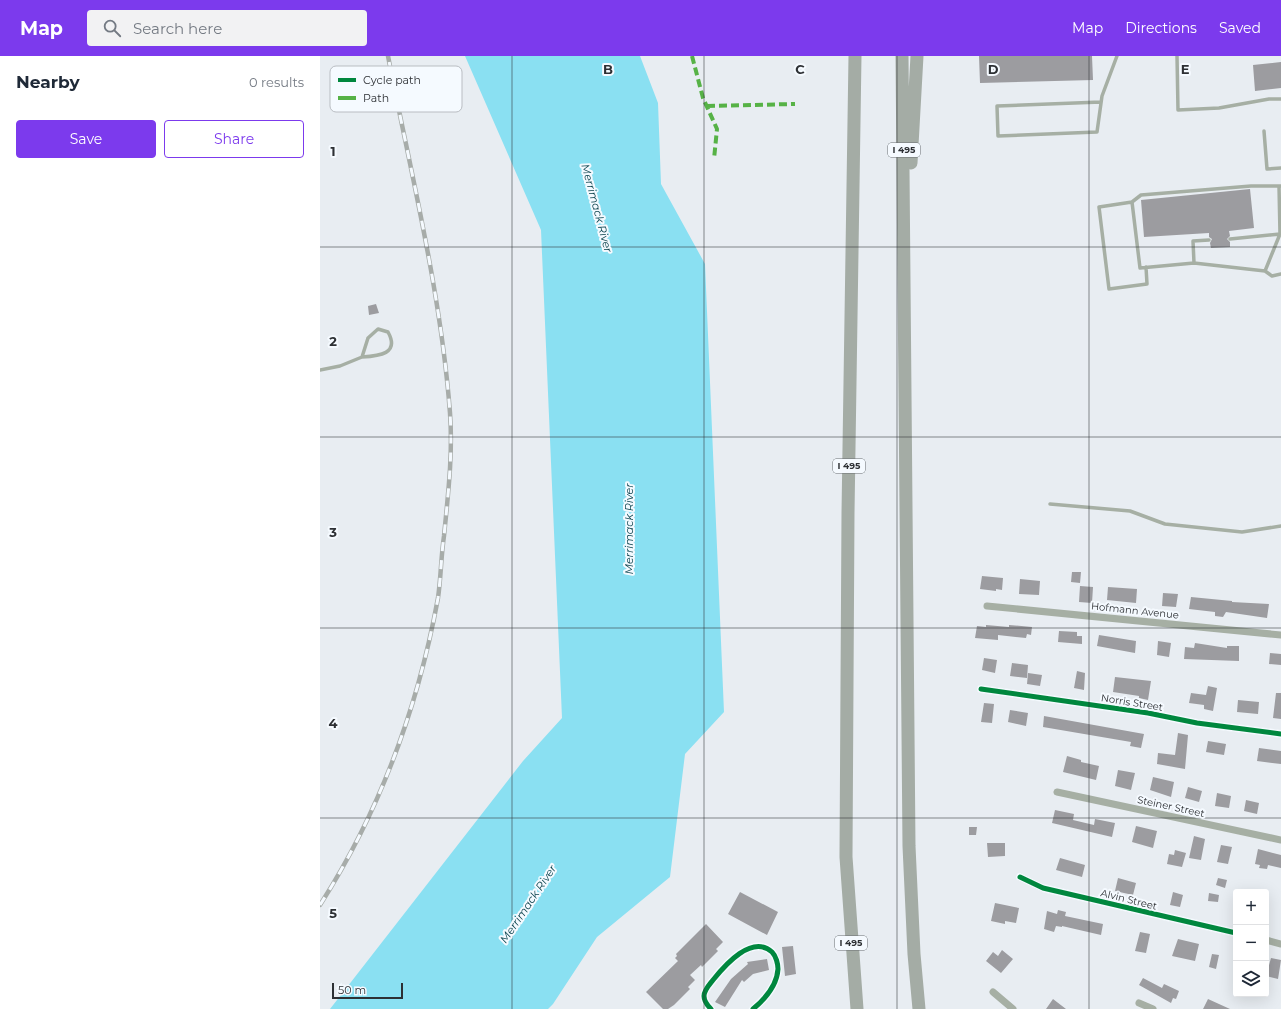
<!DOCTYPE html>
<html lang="en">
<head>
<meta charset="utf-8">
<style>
  body { margin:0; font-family:Montserrat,sans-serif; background:#f2f2f3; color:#1f2937 }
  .controls { position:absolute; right:12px; bottom:12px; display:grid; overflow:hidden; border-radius:4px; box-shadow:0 4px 16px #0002 }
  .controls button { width:36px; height:36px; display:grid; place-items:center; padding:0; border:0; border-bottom:1px solid #e0e1e3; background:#fff; color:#1f2937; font:20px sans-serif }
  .scale { position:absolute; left:12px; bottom:10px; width:71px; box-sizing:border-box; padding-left:4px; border:2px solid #2d3034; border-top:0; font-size:11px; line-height:14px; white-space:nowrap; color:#2d3034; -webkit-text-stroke:3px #f5faff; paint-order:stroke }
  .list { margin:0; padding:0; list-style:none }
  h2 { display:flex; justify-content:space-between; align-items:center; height:52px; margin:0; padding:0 16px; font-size:17px }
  h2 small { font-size:13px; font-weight:400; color:#747a83 }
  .actions { display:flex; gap:8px; padding:12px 16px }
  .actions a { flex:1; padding:9px 0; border:1px solid #7c3aed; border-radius:4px; text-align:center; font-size:14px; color:#7c3aed }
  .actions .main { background:#7c3aed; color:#fff }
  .icon { flex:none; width:22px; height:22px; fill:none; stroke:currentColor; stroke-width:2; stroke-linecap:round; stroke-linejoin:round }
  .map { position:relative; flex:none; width:961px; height:953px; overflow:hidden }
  header { display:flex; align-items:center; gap:24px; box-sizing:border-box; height:56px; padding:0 20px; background:#7c3aed; color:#fff }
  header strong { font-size:19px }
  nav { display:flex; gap:22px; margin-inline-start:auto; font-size:14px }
  .search { width:280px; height:36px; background:#f2f2f3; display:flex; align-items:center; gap:10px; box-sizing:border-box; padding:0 14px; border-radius:4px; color:#747a83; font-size:15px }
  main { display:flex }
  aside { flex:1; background:#fff }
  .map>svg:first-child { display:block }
</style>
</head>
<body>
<header>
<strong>Map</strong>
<div class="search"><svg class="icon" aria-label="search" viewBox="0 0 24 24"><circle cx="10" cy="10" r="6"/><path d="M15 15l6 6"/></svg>Search here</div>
<nav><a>Map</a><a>Directions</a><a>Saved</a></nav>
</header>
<main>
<aside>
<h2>Nearby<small>0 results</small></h2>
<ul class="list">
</ul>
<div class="actions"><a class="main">Save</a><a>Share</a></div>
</aside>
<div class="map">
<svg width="961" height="953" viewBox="0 0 961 953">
  <rect width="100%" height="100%" fill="#e8edf2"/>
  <!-- water -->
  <path fill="#8ae0f2" d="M145,0H320L338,47L341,128L385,208L404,656L365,698L350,821L277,881L233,948L228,953H10L203,705L242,662L221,174Z"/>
  <!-- building -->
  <path fill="#9c9ca0" d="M659,0H772L773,24L660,27Z
    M961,6V32L935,35L933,9Z
    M930,133L934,172L909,175L910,180L907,183L910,186V191L891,192L890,187L892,183L889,181V177L824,181L821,144Z
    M56,248L59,257L49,259L48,250Z
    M752,516H761L760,527L751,526Z
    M662,520L683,522L682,534L676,533V535L660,533Z
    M700,523L720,525L719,539L699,538Z
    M760,530L773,531L772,547L759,546Z
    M788,531L817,533L816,547L787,544Z
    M843,537L858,538L856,551L842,550Z
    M871,541L912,545V546L949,548L947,562L906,556L903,561L895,560V556L869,553Z
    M666,569L689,571V569L712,571L711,579L707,578L706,582L678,579V584L655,582L657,570L666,571Z
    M739,575L757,576V580H762V588L738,586Z
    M779,579L816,585L815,597L777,590Z
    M838,585L851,587L849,601L837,599Z
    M875,587L907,592V590H919V605L864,603L865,591L874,592Z
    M950,597L961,598V609L949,608Z
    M664,602L677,604L675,617L662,614Z
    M692,607L708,609L707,622L690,620Z
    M757,615L765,617L764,634L754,632Z
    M708,617L722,619L720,630L707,628Z
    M795,621L831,625L828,644L819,642V640L793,636Z
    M888,630L897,632L893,655L884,653V649L869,647L871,637L886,639Z
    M956,637H961V663L953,662Z
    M918,644L939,646L938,658L917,656Z
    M664,647L674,648L672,667L661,666Z
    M690,654L708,657L706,670L688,666Z
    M724,660L824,678L821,692L810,690L811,686L723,671Z
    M858,677L868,679L865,713L837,708L838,697L855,699Z
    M888,685L906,688L904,699L886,696Z
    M939,692L961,695V708L937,705Z
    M747,700L761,704V706L779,710L776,724L743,716Z
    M798,714L815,717L811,734L795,730Z
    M833,721L854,726L851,741L830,734Z
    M868,731L882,735L879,746L865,742Z
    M897,737L911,740L909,752L895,750Z
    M926,744L939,747L937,758L924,755Z
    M735,754L754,758L753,764L774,769L775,763L795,767L792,781L732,767Z
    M816,770L837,775L833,792L812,786Z
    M649,771H657L656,779H649Z
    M874,780L885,783L881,804L869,802Z
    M667,787H685V800L668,801Z
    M901,789L912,791L908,808L897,806Z
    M938,793L961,799V812L948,809L947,813L939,812L940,809L935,808Z
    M855,794L866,797L862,811L847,808L849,798L854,799Z
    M740,802L765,809L762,821L736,814Z
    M798,822L816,827L813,839L795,835Z
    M898,822L907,824L905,832L896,829Z
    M420,836L458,856L447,879L408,858Z
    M853,836L863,839L860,851L850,849Z
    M889,837L899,839L898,846L888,845Z
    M675,847L699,852L696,867L685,865V868L671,865Z
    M738,854L746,856L745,860L783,868L781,879L742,870V871L736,870L734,876L724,873L727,855L737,858Z
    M386,868L403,886L396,893L398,895L382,911L381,909L370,919L375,924L368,931L370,933L354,949L348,953H343L326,936L358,905L355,902L357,900L356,898Z
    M820,876L830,878L826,897L815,895Z
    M858,883L879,888L875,905L852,900Z
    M473,890L476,918L465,920L462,891Z
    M682,894L693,903L681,917L666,905L673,896L678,900Z
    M892,898L899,899L896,913L889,911Z
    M951,902L961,904L958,923L946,920Z
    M447,903L449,914L433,918L424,926L422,924L405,951L395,946L411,923L428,908L427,906Z
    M823,922L842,932L844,928L859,935L856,943L853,942L851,947L819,929Z
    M733,943L746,953H726Z
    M888,943L910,953H883Z"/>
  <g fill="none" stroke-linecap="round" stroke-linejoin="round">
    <!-- service -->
    <path stroke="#a6afa4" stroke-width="3.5" d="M857,0L858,54L899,52L949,43H961
      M781,46L677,50L678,80L777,76L782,40L797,0
      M944,75L947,113L961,112
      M959,130L960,178L945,215L952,220L961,218
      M812,146L779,151L789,233L827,228L826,211
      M910,183L960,178
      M874,207L873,185L889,184
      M945,215L874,207L820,212L812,146L821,139L931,130H961
      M58,273L68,276C80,298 59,300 42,301L48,282Z
      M0,314L20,310L42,301
      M730,448L810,455L845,468L922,476L961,470"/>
    <!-- minor -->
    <path stroke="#a6afa4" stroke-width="7" d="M667,550L961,579
      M661,633L828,657L877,667L961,678
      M737,736L961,784
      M700,821L723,832L916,877
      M946,884L961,888
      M673,936L693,953
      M819,947L833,953
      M391,953C388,950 384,945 384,940C384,934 390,928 393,924C405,909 432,878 452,896C456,900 458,908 458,913C457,929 445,943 433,953"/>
    <!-- motorway -->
    <path stroke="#a4aca5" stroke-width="13" d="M535,0L528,457L526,801L537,953
      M582,0L589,790L594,898L599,953
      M591,107L597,0"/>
    <!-- rail casing -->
    <g stroke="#a7aca9" stroke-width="4.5">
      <path id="rail" d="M0,849C60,755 98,651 118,542C121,521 121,500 124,480C128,439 133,398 130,357C121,237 91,118 68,0"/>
    </g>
    <!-- rail -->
    <use href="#rail" stroke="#f5faff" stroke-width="3" stroke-dasharray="9" stroke-linecap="butt"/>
    <!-- quiet -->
    <path stroke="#56b246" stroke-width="4" stroke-dasharray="8 4" stroke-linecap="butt" d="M372,0L383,42L397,73L394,103
      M387,50L475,48"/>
    <!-- cycleway casing -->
    <g stroke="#f5faff" stroke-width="8">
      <path id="cycleway" d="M661,633L828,657L877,667L961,678
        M700,821L723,832L916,877
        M391,953C388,950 384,945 384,940C384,934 390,928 393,924C405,909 432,878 452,896C456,900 458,908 458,913C457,929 445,943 433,953"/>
    </g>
    <!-- cycleway -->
    <use href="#cycleway" stroke="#00873e" stroke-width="5"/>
  </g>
  <!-- grid -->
  <path fill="none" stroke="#2d3034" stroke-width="1" stroke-opacity="0.55" d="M192,0V953M384,0V953M577,0V953M769,0V953M0,191H961M0,381H961M0,572H961M0,762H961"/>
  <g text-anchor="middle" stroke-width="4" stroke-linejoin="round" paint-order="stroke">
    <!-- shield labels -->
    <g fill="#f5faff" stroke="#696d71" stroke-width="1">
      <rect x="568" y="87" width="32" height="14" rx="3"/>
      <rect x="513" y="403" width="32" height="14" rx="3"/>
      <rect x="515" y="880" width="32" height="14" rx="3"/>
    </g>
    <g font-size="9" font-weight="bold" fill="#2d3034">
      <text x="584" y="97">I 495</text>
      <text x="529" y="413">I 495</text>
      <text x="531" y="890">I 495</text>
    </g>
    <!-- street labels -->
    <g font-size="10" fill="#2d3034" stroke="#f5faff">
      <text transform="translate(815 554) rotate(6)" y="4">Hofmann Avenue</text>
      <text transform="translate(812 646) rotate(9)" y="4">Norris Street</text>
      <text transform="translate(851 750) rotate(12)" y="4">Steiner Street</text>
      <text transform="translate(809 843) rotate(14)" y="4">Alvin Street</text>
    </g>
    <!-- water labels -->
    <g font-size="11" font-style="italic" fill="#0a424c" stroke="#f5faff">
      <text transform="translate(277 152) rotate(75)" y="4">Merrimack River</text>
      <text transform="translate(309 473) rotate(-90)" y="4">Merrimack River</text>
      <text transform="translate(208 848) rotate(-56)" y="4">Merrimack River</text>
    </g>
  </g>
  <!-- legend -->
  <rect x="10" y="10" width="132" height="46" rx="6" fill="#f5faff" stroke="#b9bdc2" stroke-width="1"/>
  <rect x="18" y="22" width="18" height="4" fill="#00873e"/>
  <rect x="18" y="40" width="18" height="4" fill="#56b246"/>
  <g font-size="11" fill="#2d3034">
    <text x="43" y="28">Cycle path</text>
    <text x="43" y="46">Path</text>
  </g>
  <g font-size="13" text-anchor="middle" font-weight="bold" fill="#2d3034" stroke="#f5faff" stroke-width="4" stroke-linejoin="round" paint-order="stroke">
    <text x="288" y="18">B</text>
    <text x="480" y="18">C</text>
    <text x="673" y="18">D</text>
    <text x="865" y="18">E</text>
    <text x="13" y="100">1</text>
    <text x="13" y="290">2</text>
    <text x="13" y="481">3</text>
    <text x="13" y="672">4</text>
    <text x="13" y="862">5</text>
  </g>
</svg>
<div class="controls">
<button>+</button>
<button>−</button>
<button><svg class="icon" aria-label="layers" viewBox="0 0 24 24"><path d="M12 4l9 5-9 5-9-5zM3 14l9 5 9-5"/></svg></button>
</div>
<div class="scale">50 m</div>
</div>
</main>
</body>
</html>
